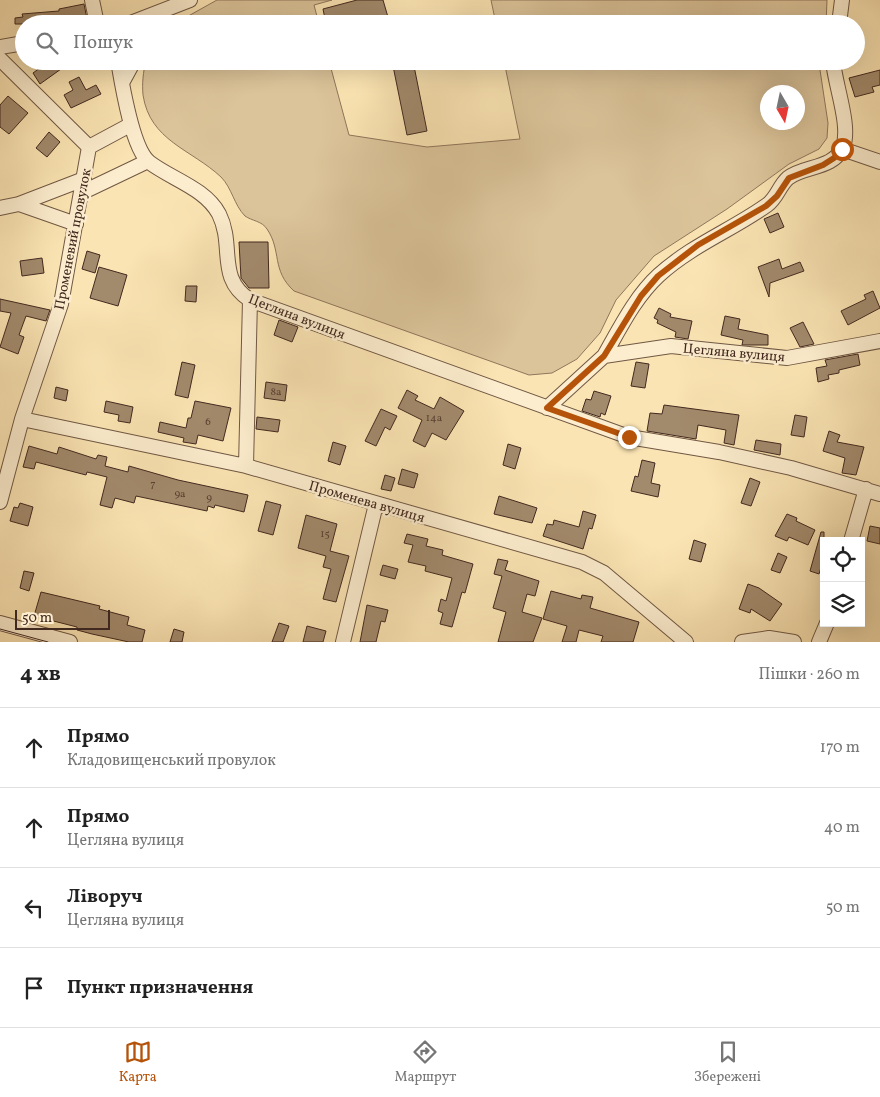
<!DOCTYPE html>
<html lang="uk">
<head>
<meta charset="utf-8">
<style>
  body { margin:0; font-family:Vollkorn,serif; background:#f6f6f6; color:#222 }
  .controls { position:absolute; right:15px; bottom:15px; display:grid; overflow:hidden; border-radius:0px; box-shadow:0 5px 20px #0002 }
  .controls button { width:45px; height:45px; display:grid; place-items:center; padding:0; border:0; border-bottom:1px solid #e0e0e0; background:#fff; color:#222; font:25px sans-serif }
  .compass { position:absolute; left:760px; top:85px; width:45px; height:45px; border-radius:50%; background:#fff; box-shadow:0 5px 20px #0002; rotate:171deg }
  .scale { position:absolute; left:15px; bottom:12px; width:95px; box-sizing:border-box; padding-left:5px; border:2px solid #42291f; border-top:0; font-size:14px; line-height:18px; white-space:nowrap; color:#42291f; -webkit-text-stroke:4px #fcedce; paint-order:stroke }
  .stop { position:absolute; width:15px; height:15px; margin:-11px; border:4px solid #b45309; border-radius:50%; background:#fff }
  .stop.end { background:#b45309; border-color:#fff; box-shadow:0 1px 5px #0008 }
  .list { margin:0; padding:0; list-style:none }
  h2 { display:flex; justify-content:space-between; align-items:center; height:65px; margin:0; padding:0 20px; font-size:21px }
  h2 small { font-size:16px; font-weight:400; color:#767676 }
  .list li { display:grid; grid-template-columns:32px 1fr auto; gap:15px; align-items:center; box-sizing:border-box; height:80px; padding:0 20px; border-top:1px solid #e0e0e0 }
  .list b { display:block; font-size:19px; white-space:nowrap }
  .list p { margin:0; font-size:16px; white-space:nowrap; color:#767676 }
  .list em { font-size:16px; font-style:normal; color:#767676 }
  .icon { flex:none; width:28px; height:28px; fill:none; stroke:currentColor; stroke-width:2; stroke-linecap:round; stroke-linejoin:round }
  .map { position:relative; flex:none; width:880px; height:642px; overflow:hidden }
  .search { position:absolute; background:#fff; box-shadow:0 5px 20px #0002; left:15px; right:15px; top:15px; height:55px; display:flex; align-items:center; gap:12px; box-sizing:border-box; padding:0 18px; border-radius:28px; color:#767676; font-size:19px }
  .sheet { height:385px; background:#fff }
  nav { display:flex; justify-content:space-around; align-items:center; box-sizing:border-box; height:70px; border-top:1px solid #e0e0e0; background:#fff; font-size:14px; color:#767676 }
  nav a { display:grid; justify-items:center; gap:2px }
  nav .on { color:#b45309 }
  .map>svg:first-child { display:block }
</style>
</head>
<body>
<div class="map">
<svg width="880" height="642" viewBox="0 0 880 642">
  <rect width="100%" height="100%" fill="#fbe4b3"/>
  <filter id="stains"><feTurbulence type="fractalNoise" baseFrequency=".004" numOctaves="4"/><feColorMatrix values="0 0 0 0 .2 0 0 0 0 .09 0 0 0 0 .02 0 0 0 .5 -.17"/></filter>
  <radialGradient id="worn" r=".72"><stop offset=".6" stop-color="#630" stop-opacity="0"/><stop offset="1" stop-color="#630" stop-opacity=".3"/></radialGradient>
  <!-- green -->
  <path fill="#dcc49a" stroke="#8f765c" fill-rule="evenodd" d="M217,0H332L314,5L319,24H174Z
    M491,0H827L826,24H496Z
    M146,61H329L349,135L427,147L520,139L504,61H821L820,70L828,123L827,138L819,149L789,164L727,209L654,256L616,300L600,333L577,359L552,373L529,375L294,291C271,270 282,251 267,229C262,221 252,221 245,216C234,205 232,188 221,177C191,149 150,141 143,95C142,84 143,72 146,61ZM798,92V122H768V92Z"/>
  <!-- building -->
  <path fill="#a28a6c" stroke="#42291f" d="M357,0H383L390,24H326L323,9Z
    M84,4L88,24H15V18L23,17L22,14L59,11V9Z
    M42,61H55L61,69L40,84L33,73L44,65Z
    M392,61H413L427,131L407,135Z
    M880,70V85L872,87L874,92L855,97L849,78Z
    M79,77L86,90L96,85L101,94L71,108L64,95L73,90L69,82Z
    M8,96L28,113L9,134L0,127V105Z
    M49,132L60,142L47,157L36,148Z
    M778,213L784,227L770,233L764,219Z
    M239,242H268L269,288H249L241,278Z
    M87,251L100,255L95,273L82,269Z
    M42,258L44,273L22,276L20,261Z
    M779,259L782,269L800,262L804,271L770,283L769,297L758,267Z
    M99,267L127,275L118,306L90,298Z
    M186,286H197L196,302L185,301Z
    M873,291L880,308L848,325L841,311L866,299L864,295Z
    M0,299L50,310L46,321L26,316L19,335L24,337L18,354L0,347L11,313L0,311Z
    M659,308L671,314L670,317L692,321L688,339L675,337L676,332L657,323L658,320L654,318Z
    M725,316L740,319L738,329L768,335V345H742L743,340L721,335Z
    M279,320L298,327L292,342L274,335Z
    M803,322L814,344L800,347L790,328Z
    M858,354L860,365L839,370V373L828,375L829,379L818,382L816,368L827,366L825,360Z
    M182,362L195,365L188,398L175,395Z
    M636,362L649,364L645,388L631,386Z
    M266,382L287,385L285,401L264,398Z
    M56,387L68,390L66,401L54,398Z
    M407,390L418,396L415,400L434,409L440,397L464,411L446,440L432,433L425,447L413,441L422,420L398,408Z
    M594,391L611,396L605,415L601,413L600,417L582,411L586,399L591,400Z
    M106,401L133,407L130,423L118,421L119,415L104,412Z
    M195,401L231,408L223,441L198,435L196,444L183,442L184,438L158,432L160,422L186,428L188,418H191Z
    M664,405L739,415L734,445L724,443L726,430L698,425L696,439L647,431L650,413L662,414Z
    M381,409L397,416L390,430L385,427L376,446L365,441Z
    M795,415L807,417L804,437L791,435Z
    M257,417L280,420L278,432L256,429Z
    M829,431L840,435L837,442L864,447L856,475L842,473L845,458L823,451Z
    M756,440L781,444L780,455L754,450Z
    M333,442L346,446L340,465L328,461Z
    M508,444L521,448L515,469L503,465Z
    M29,446L57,454L59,447L96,459L98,455L107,457L105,466L128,472L129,466L178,480L248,495L244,512L215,505L214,508L208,506L207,511L136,496L134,503L115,498L112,508L100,505L107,477L87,472L86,475L36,462L34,469L23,467Z
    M642,460L655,463L651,483L660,485L658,497L631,491L635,476L638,477Z
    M402,469L418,474L414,488L398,484Z
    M385,475L395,478L391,491L381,489Z
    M750,478L760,482L751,506L741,503Z
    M499,496L537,508L532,523L494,514Z
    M266,501L281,505L273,535L258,531Z
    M20,503L33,507L28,526L10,521L14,507L18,508Z
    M583,511L596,515L592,529L589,528L583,549L543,536L547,524L553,525L554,520L579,527Z
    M787,514L797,518L796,521L815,530L808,545L789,537L787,541L775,536Z
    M306,515L337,524L330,551L349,556L336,602L323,599L331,569L323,567L326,556L298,548Z
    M870,526L880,528V544L867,541Z
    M821,532H824V565L822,564L819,574L810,571Z
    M407,534L428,539L426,546L443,550L442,555L473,564L465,593L462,592L452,627L440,624L443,613L438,611L441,599L446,601L452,578L425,571L426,566L408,562L413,545L404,543Z
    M694,540L706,544L701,562L689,559Z
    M778,553L787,557L780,573L771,570Z
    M498,559L508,561L505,570L539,581L535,596L527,594L522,612L542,618L533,642H498L506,612L493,608L502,576L494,574Z
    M383,565L398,569L395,579L380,575Z
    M24,571L34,573L29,591L20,588Z
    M748,584L759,588L782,604L770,621L751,609L750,613L739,609Z
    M551,591L581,599L582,595L593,597L590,608L639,622L633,642H601L603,636L579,630L576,642H562L567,626L543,619Z
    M41,592L100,606L99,609L129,617L127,625L145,630L142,642H129L92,634L77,630V627L34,616Z
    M367,605L388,610L385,622L381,621L376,642H360Z
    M279,623L289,626L283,642H272Z
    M307,626L326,631L323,642H303Z
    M174,629L184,632L182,642H170Z"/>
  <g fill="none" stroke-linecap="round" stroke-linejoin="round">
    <!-- minor casing -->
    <g stroke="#705844" stroke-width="16">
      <path id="minor" d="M92,0L97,24
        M128,24L190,0
        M839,24L842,0
        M0,47L24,43
        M0,59L89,147
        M118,61C122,84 132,148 149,162C171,179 205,188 219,214C235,246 216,278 250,300L629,437L719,452L791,468L880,494
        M122,83L134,61
        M89,147L130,125
        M842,149L880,162
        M81,193L148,161
        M19,204L76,224
        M0,208L19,204L84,179
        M604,356C620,328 635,297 659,275C692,245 732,230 767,205C777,198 779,186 788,178C804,165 833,170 843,147C851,126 835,85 833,61
        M547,408L604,356L671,346L787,358L880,341
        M22,419L246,466L582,562L604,573L686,642
        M246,466L250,300
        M0,502L22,419L61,304L89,147
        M851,541L866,489
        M0,623L70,642
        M343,642L376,504
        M742,642L769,638L794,642
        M819,642L827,623"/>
    </g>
    <!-- minor -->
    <use href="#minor" stroke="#fcedce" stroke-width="14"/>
    <!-- tram -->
    <path stroke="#42291f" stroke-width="1" d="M0,629L48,642"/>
  </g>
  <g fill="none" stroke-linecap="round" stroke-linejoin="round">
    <!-- route -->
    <path stroke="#b45309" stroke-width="6" d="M629,437L547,408L604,356L641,296L658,276L698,245L766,206L777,196L789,178L823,165L834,158L842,149"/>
  </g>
  <g text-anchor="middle" stroke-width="5" stroke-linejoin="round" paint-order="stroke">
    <!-- number labels -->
    <g font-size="11" fill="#5a4132">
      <text x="276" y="395">8а</text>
      <text x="434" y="421">14а</text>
      <text x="208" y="425">6</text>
      <text x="153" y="487">7</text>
      <text x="180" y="497">9а</text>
      <text x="209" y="501">9</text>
      <text x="325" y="537">15</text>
    </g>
    <!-- street labels -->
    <g font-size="14" fill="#42291f" stroke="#fcedce">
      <text transform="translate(72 239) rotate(-79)" y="5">Променевий провулок</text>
      <text transform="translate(297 316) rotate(21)" y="5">Цегляна вулиця</text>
      <text transform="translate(734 352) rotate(5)" y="5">Цегляна вулиця</text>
      <text transform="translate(367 501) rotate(16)" y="5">Променева вулиця</text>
    </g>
  </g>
  <rect width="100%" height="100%" filter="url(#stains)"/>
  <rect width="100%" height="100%" fill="url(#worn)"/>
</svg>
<div class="controls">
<button><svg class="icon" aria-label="locate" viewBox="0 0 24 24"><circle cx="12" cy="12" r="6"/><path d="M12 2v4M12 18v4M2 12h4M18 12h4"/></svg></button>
<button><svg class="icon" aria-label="layers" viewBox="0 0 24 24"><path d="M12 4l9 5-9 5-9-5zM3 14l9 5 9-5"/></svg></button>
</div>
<svg class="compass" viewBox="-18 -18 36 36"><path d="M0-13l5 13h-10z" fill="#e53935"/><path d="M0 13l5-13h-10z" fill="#767676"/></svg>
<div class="scale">50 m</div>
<div class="stop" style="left:842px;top:149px"></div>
<div class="stop end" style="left:629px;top:437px"></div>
<div class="search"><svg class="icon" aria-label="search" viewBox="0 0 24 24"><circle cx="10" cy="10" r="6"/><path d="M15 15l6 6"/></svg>Пошук</div>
</div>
<section class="sheet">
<h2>4 хв<small>Пішки · 260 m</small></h2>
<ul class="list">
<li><svg class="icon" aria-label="ahead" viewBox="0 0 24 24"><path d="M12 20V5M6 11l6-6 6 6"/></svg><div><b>Прямо</b><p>Кладовищенський провулок</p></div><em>170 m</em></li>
<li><svg class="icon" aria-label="ahead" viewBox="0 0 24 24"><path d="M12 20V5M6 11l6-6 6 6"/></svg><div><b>Прямо</b><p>Цегляна вулиця</p></div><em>40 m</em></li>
<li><svg class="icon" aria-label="left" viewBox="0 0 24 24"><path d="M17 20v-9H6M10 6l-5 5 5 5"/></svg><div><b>Ліворуч</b><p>Цегляна вулиця</p></div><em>50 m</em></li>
<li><svg class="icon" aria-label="arrive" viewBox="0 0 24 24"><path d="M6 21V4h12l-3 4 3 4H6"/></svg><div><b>Пункт призначення</b></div></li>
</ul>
</section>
<nav>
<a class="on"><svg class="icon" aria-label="map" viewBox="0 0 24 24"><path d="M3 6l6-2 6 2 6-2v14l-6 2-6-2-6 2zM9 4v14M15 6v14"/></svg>Карта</a>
<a><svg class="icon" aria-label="directions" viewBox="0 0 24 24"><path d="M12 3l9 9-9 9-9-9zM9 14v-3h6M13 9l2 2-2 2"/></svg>Маршрут</a>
<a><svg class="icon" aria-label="saved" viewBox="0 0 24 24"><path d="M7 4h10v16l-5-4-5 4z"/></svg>Збережені</a>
</nav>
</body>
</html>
